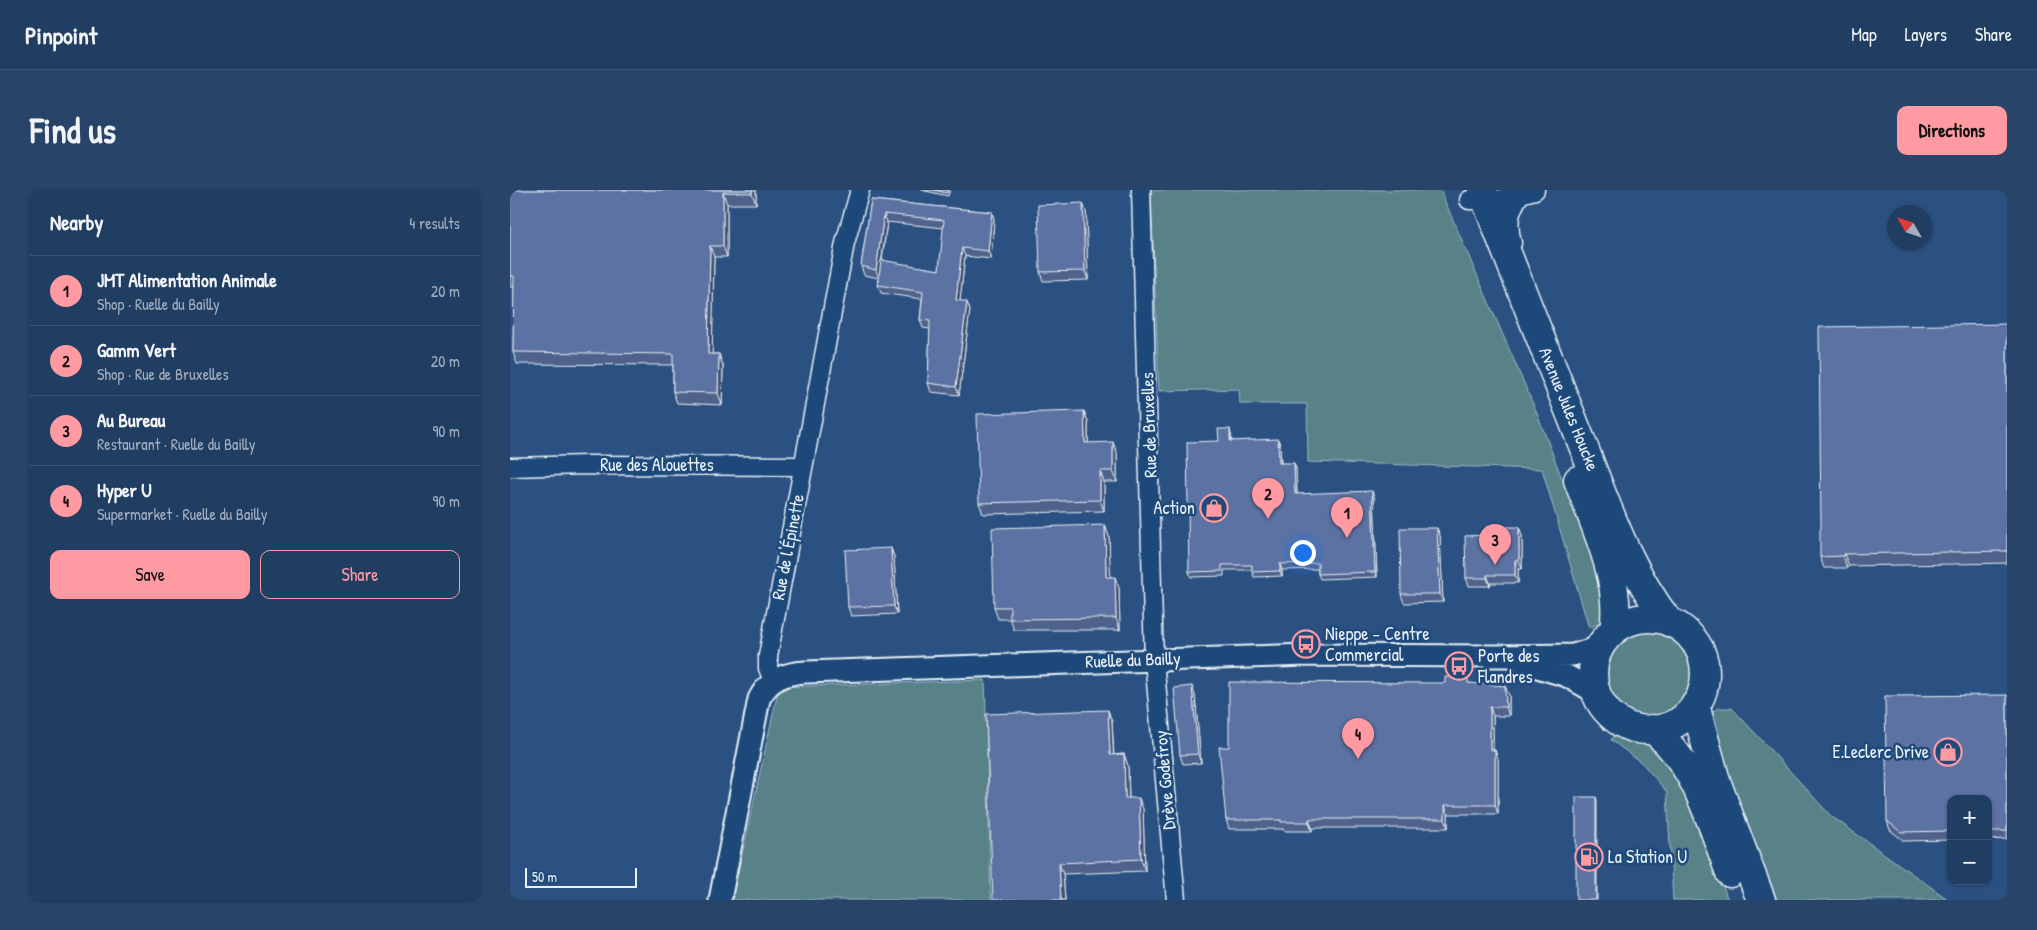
<!DOCTYPE html>
<html lang="en">
<head>
<meta charset="utf-8">
<style>
  body { margin:0; font-family:"Patrick Hand",sans-serif; background:#284468; color:#f1f3f6 }
  .controls { position:absolute; right:15px; bottom:15px; display:grid; overflow:hidden; border-radius:10px; box-shadow:0 1px 4px #0004 }
  .controls button { width:45px; height:45px; display:grid; place-items:center; padding:0; border:0; border-bottom:1px solid #3d5677; background:#203d62; color:#f1f3f6; font:25px sans-serif }
  .compass { position:absolute; left:1377px; top:15px; width:45px; height:45px; border-radius:50%; background:#203d62; box-shadow:0 1px 4px #0004; rotate:309deg }
  .scale { position:absolute; left:15px; bottom:12px; width:112px; box-sizing:border-box; padding-left:5px; border:2px solid #e8f1f8; border-top:0; font-size:14px; line-height:18px; white-space:nowrap; color:#e8f1f8; -webkit-text-stroke:4px #1f4a7a; paint-order:stroke }
  .you { position:absolute; left:792px; top:362px; width:18px; height:18px; margin:-12px; border:4px solid #fff; border-radius:50%; background:#1a73e8; box-shadow:0 0 0 8px #1a73e833 }
  .badge { display:grid; place-items:center; width:32px; height:32px; border-radius:50%; background:#ff9aa2; color:#111; font-size:16px; font-weight:700 }
  .pin { position:absolute; translate:-50% -41px; filter:drop-shadow(0 1px 2px #0008) }
  .pin::after { content:''; position:absolute; top:26px; width:18px; height:15px; background:inherit; clip-path:polygon(0 0,100% 0,50% 100%) }
  .list { margin:0; padding:0; list-style:none }
  h2 { display:flex; justify-content:space-between; align-items:center; height:65px; margin:0; padding:0 20px; font-size:21px }
  h2 small { font-size:16px; font-weight:400; color:#a2aebe }
  .list li { display:grid; grid-template-columns:32px 1fr auto; gap:15px; align-items:center; box-sizing:border-box; height:70px; padding:0 20px; border-top:1px solid #3d5677 }
  .list b { display:block; font-size:19px; white-space:nowrap }
  .list p { margin:0; font-size:16px; white-space:nowrap; color:#a2aebe }
  .list em { font-size:16px; font-style:normal; color:#a2aebe }
  .actions { display:flex; gap:10px; padding:15px 20px }
  .actions a { flex:1; padding:11px 0; border:1px solid #ff9aa2; border-radius:10px; text-align:center; font-size:18px; color:#ff9aa2 }
  .actions .main { background:#ff9aa2; color:#111 }
  .map { position:relative; flex:none; width:1497px; height:710px; overflow:hidden; border-radius:10px }
  header { display:flex; align-items:center; gap:30px; box-sizing:border-box; height:70px; padding:0 25px; background:#203d62; border-bottom:1px solid #3d5677 }
  header strong { font-size:24px }
  nav { display:flex; gap:28px; margin-inline-start:auto; font-size:18px }
  .intro { display:flex; align-items:center; justify-content:space-between; box-sizing:border-box; height:120px; padding:0 30px }
  h1 { margin:0; font-size:35px }
  .button { padding:12px 22px; border-radius:10px; background:#ff9aa2; color:#111; font-size:18px; font-weight:700 }
  main { display:flex; gap:30px; padding:0 30px }
  aside { flex:1; background:#203d62; border-radius:10px; box-shadow:0 1px 4px #0004 }
  .map>svg:first-child { display:block }
</style>
</head>
<body>
<header>
<strong>Pinpoint</strong>
<nav><a>Map</a><a>Layers</a><a>Share</a></nav>
</header>
<div class="intro"><h1>Find us</h1><a class="button">Directions</a></div>
<main>
<aside>
<h2>Nearby<small>4 results</small></h2>
<ul class="list">
<li><span class="badge">1</span><div><b>JMT Alimentation Animale</b><p>Shop · Ruelle du Bailly</p></div><em>20 m</em></li>
<li><span class="badge">2</span><div><b>Gamm Vert</b><p>Shop · Rue de Bruxelles</p></div><em>20 m</em></li>
<li><span class="badge">3</span><div><b>Au Bureau</b><p>Restaurant · Ruelle du Bailly</p></div><em>90 m</em></li>
<li><span class="badge">4</span><div><b>Hyper U</b><p>Supermarket · Ruelle du Bailly</p></div><em>90 m</em></li>
</ul>
<div class="actions"><a class="main">Save</a><a>Share</a></div>
</aside>
<div class="map">
<svg width="1497" height="710" viewBox="0 0 1497 710">
  <rect width="100%" height="100%" fill="#2b5182"/>
  <filter id="ink" filterUnits="userSpaceOnUse"><feTurbulence type="fractalNoise" baseFrequency=".02" numOctaves="2"/><feDisplacementMap in="SourceGraphic" scale="10" xChannelSelector="R" yChannelSelector="G"/><feConvolveMatrix kernelMatrix="1 2 1 2 8 2 1 2 1" color-interpolation-filters="sRGB"/></filter>
  <g filter="url(#ink)">
    <!-- green -->
    <path fill="#598188" stroke="#a0b9c0" d="M641,0H930L1026,221L1096,403L1095,430L1079,438L1032,279L798,272L797,214H730L729,199L649,201Z
      M1095 484a44 44 0 1 1 88 0a44 44 0 1 1-88 0Z
      M475,490L481,710H222L269,497Z
      M1209,518H1222L1321,626L1439,710H1267L1234,623L1205,562L1194,525Z
      M1108,539L1137,551L1166,580L1193,643L1218,710H1163L1157,602L1132,573L1101,550Z"/>
    <g fill="none" stroke-linecap="round" stroke-linejoin="round">
      <!-- minor casing -->
      <g stroke="#e8f1f8" stroke-width="21">
        <path id="minor" d="M631,0L644,470L666,710
          M959,10H987L1025,0
          M1002,53C997,33 999,21 1010,5
          M0,277L76,275L293,276
          M263,491L258,478V466L335,53L350,0"/>
      </g>
      <!-- tertiary casing -->
      <g stroke="#e8f1f8" stroke-width="25">
        <path id="tertiary" d="M1011,472L1057,486L1087,503
          M210,710L249,509C259,489 275,483 296,482L797,465L984,466L1063,465L1090,457"/>
      </g>
      <!-- primary casing -->
      <g stroke="#e8f1f8" stroke-width="31">
        <path id="primary" d="M972,0C1004,83 1038,165 1070,248C1095,310 1117,379 1159,432
          M1068,290C1085,337 1112,389 1104,440
          M1083 484a56 56 0 1 1 112 0a56 56 0 1 1-112 0Z
          M1185,515L1206,591L1251,710
          M1142,539C1186,573 1201,633 1220,683"/>
      </g>
      <!-- minor -->
      <use href="#minor" stroke="#1f4a7a" stroke-width="18"/>
      <!-- tertiary -->
      <use href="#tertiary" stroke="#1f4a7a" stroke-width="21"/>
      <!-- primary -->
      <use href="#primary" stroke="#1f4a7a" stroke-width="28"/>
    </g>
    <!-- wall -->
    <path fill="#4f628b" stroke="#e8f1f8" fill-rule="evenodd" d="M0,0H246V14H217V67H204L202,164H209L213,176L212,215L167,213L163,202V175L7,174L3,162L4,97H0Z
      M411,0H440L438,6Z
      M361,10L482,22L484,30L481,69L455,66L450,111L460,120L449,205L421,202L418,193L420,139L413,138L410,130L412,109L371,103L368,95L369,88L354,85L351,76ZM377,32L434,38L429,80L372,71Z
      M576,22L578,90L533,91L530,82Z
      M1497,134V373L1339,376L1337,378H1314L1310,367Z
      M574,221L578,232V253L607,263V292H594V321L473,324L469,313Z
      M721,244L722,251L770,254L771,273L786,278L787,304L864,306L867,387L810,389L808,384V379L772,380V386L744,387L742,380H714V386L681,387L679,382Z
      M595,335L599,347L600,387L609,398L610,440H504L500,429H488L484,417Z
      M1009,337L1012,346V379H1008V393H980V396H959L956,388L976,345Z
      M927,338L930,346L933,412L894,413L891,404Z
      M381,358L384,367L387,424L341,426L338,417Z
      M960,493L999,505V526H983V560L988,569V624H938V638H802V641H774L773,639H719L716,630L719,557Z
      M685,505L691,573L673,574L670,565Z
      M1497,505V649L1478,650V609H1441V650L1394,651L1380,640L1377,631Z
      M598,520L602,532L604,565L614,564L618,576L619,608L633,619L635,681L553,684L555,710H483Z"/>
    <!-- shaded-wall -->
    <path fill="#405071" stroke="#e8f1f8" d="M242,0H246V14L242,3Z
      M213,2L217,14V67L213,56Z
      M573,13L576,22L578,90L575,81Z
      M482,22L484,30L481,69L478,61Z
      M374,24L377,32L369,88L366,80Z
      M200,56L204,67L202,176L198,164Z
      M452,58L455,66L449,119L446,110Z
      M457,112L460,120L449,205L446,197Z
      M209,164L213,176L212,215L208,203Z
      M574,221L578,232V264L575,253Z
      M720,239L721,244L722,256L720,251Z
      M768,249L770,254L771,279L769,273Z
      M603,252L607,263V292L603,281Z
      M784,273L786,278L787,309L785,304Z
      M590,281L594,292V321L590,310Z
      M862,301L864,306L867,387L865,382Z
      M595,335L599,347L601,398L596,387Z
      M1009,337L1012,346V379L1009,370Z
      M927,338L930,346L933,412L930,404Z
      M381,358L384,367L387,424L384,416Z
      M1334,364L1339,376L1337,378L1333,366Z
      M1005,370L1008,379V393L1005,385Z
      M770,374L772,380V386L770,381Z
      M977,385L980,393V396L977,388Z
      M605,387L609,398L610,440L606,428Z
      M682,496L685,505L691,573L688,564Z
      M995,496L999,505V526L996,517Z
      M980,517L983,526V569L980,560Z
      M598,520L602,532L604,576L600,565Z
      M985,560L988,569V624L985,615Z
      M614,564L618,576L619,620L615,608Z
      M1086,607L1087,610V710H1086Z
      M629,608L633,619L635,681L631,669Z
      M935,615L938,624V638L935,629Z
      M799,629L802,638V641L799,632Z
      M549,673L553,684L555,710H551Z"/>
    <!-- building -->
    <path fill="#5c72a2" stroke="#e8f1f8" d="M0,0H242V3L213,2V56H200L198,164H209L208,203L163,202V164L3,162L4,86H0Z
      M424,0H438L437,3Z
      M361,10L482,22L478,61L452,58L446,110L457,112L446,197L418,193L420,131L410,130L413,102L368,95L371,70L429,80L434,30L374,24L366,80L351,76Z
      M573,13L575,81L530,82L528,15Z
      M1497,134V361L1334,364L1333,366L1310,367V340L1311,338L1309,137Z
      M574,221L575,253L603,252V281H590V310L469,313L467,224Z
      M708,239H720V251L768,249L769,273H784L785,304L862,301L865,382L808,384V373L770,374V381L742,382V375H712V381L679,382L677,252L709,251Z
      M595,335L596,387H605L606,428L500,429V417H484L482,338Z
      M976,337H1009V370H1005V385H977V388H956L955,346L976,345Z
      M890,338H927L930,404H891Z
      M381,358L384,416L338,417L335,360Z
      M935,487H958V493L995,496L996,517H980V560H985V615H935V629H799V632H771V630H716L709,557H719V492L935,493Z
      M682,496L688,564L670,565L664,498Z
      M1497,505V641H1478V609H1441V641L1391,642L1377,631L1375,506Z
      M598,520L600,565L614,564L615,608H629L631,669L549,673L551,710H483L476,524Z
      M1066,607H1086V710H1066Z"/>
  </g>
  <!-- icons -->
  <defs>
    <g id="shop-ring" transform="scale(1.4375)"><circle r="9.5" fill="#1f4a7a" stroke="#ff9aa2" stroke-width="1.5"/><path d="M-5-2.5h2.3a2.7 3.5 0 0 1 5.4 0H5L5.5 6h-11ZM-1.5-2.5h3a1.5 2.3 0 0 0-3 0Z" fill="#ff9aa2"/></g>
    <g id="bus-ring" transform="scale(1.4375)"><circle r="9.5" fill="#1f4a7a" stroke="#ff9aa2" stroke-width="1.5"/><path d="M-5-6H5V4H4V6H2V4H-2V6H-4V4H-5ZM-3.5-4V0h7V-4ZM-3.5 1.2v1.5H-2V1.2ZM2 1.2v1.5H3.5V1.2Z" fill="#ff9aa2"/></g>
    <g id="fuel-ring" transform="scale(1.4375)"><circle r="9.5" fill="#1f4a7a" stroke="#ff9aa2" stroke-width="1.5"/><path d="M-5.5-6h7V0h2V4h1.3V-2.5L3-4.5l.8-.8L6-3V5H2.5V1h-1V6h-7ZM-4.2-4.7v3.2H.2V-4.7Z" fill="#ff9aa2"/></g>
  </defs>
  <g fill-rule="evenodd">
    <use href="#shop-ring" x="704" y="318"/>
    <use href="#bus-ring" x="796" y="454"/>
    <use href="#bus-ring" x="949" y="476"/>
    <use href="#shop-ring" x="1438" y="562"/>
    <use href="#fuel-ring" x="1079" y="667"/>
  </g>
  <g text-anchor="middle" stroke-width="5" stroke-linejoin="round" paint-order="stroke">
    <!-- street labels -->
    <g font-size="18" fill="#e8f1f8" stroke="#1f4a7a">
      <text transform="translate(1059 219) rotate(68)" y="6">Avenue Jules Houcke</text>
      <text transform="translate(639 235) rotate(-92)" y="6">Rue de Bruxelles</text>
      <text x="147" y="281">Rue des Alouettes</text>
      <text transform="translate(278 357) rotate(-79)" y="6">Rue de l'Épinette</text>
      <text transform="translate(623 470) rotate(-2)" y="6">Ruelle du Bailly</text>
      <text transform="translate(655 590) rotate(-95)" y="6">Drève Godefroy</text>
    </g>
    <!-- poi labels -->
    <g font-size="18" fill="#e8f1f8" stroke="#1f4a7a" text-anchor="start">
      <text x="685" y="324" text-anchor="end">Action</text>
      <text x="815" y="450">Nieppe – Centre<tspan x="815" dy="21">Commercial</tspan></text>
      <text x="968" y="472">Porte des<tspan x="968" dy="21">Flandres</tspan></text>
      <text x="1419" y="568" text-anchor="end">E.Leclerc Drive</text>
      <text x="1098" y="673">La Station U</text>
    </g>
  </g>
</svg>
<div class="controls">
<button>+</button>
<button>−</button>
</div>
<svg class="compass" viewBox="-18 -18 36 36"><path d="M0-13l5 13h-10z" fill="#e53935"/><path d="M0 13l5-13h-10z" fill="#a2aebe"/></svg>
<div class="scale">50 m</div>
<div class="you"></div>
<div class="pin badge" style="left:837px;top:348px">1</div>
<div class="pin badge" style="left:758px;top:329px">2</div>
<div class="pin badge" style="left:985px;top:375px">3</div>
<div class="pin badge" style="left:848px;top:569px">4</div>
</div>
</main>
</body>
</html>
